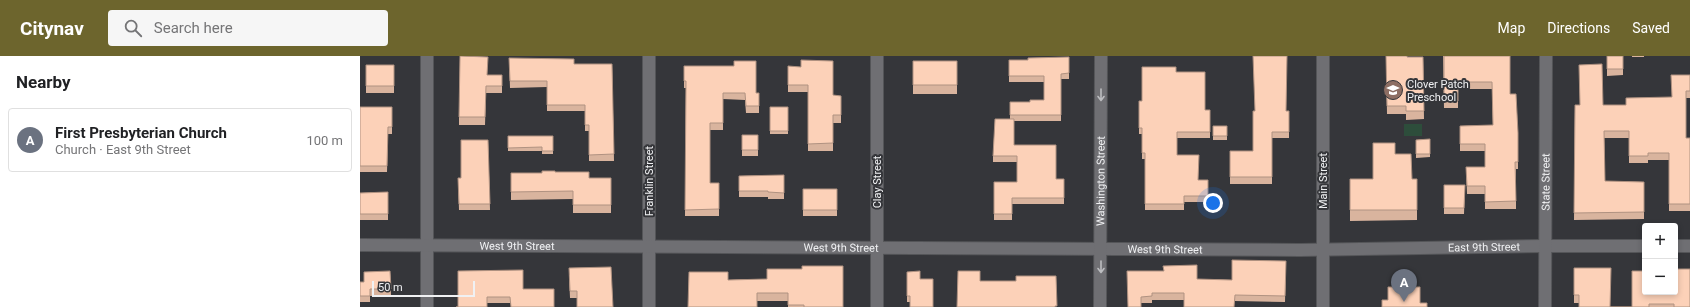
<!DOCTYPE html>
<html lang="en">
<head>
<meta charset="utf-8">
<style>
  body { margin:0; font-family:Roboto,sans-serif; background:#f6f6f6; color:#202124 }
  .controls { position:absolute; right:12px; bottom:12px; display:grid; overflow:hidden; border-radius:4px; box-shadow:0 2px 6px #0003 }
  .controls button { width:36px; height:36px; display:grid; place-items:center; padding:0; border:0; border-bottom:1px solid #e0e0e0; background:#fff; color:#202124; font:20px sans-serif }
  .scale { position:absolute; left:12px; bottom:10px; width:103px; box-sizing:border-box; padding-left:4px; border:2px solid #f0f1f3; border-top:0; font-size:11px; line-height:14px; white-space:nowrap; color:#f0f1f3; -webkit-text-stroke:3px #35363a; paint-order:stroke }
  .you { position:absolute; left:853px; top:147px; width:14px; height:14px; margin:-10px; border:3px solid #fff; border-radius:50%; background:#1a73e8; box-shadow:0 0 0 6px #1a73e833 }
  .badge { display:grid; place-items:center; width:26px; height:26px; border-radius:50%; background:#6d652d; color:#fff; font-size:13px; font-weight:700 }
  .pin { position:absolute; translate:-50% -33px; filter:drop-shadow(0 1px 2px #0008) }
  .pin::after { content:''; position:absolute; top:21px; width:14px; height:12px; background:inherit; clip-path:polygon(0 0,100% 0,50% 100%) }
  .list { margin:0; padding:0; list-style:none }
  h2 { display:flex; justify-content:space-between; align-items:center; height:52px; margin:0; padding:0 16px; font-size:17px }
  h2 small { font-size:13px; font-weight:400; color:#757577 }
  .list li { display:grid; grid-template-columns:26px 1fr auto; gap:12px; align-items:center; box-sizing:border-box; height:64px; margin:0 8px 8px; padding:0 8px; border:1px solid #e0e0e0; border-radius:4px }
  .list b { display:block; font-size:15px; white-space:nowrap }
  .list p { margin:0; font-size:13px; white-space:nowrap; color:#757577 }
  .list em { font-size:13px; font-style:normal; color:#757577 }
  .icon { flex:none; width:22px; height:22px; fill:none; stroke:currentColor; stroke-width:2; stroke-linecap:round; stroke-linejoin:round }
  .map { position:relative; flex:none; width:1330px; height:251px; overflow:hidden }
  header { display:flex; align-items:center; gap:24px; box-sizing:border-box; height:56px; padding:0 20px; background:#6d652d; color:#fff }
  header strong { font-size:19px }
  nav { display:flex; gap:22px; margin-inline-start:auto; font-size:14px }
  .search { width:280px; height:36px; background:#f6f6f6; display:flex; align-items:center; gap:10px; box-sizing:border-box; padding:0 14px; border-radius:4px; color:#757577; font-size:15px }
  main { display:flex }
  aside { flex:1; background:#fff }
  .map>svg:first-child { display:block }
</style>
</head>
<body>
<header>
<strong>Citynav</strong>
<div class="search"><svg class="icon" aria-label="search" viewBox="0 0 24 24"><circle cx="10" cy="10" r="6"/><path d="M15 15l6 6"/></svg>Search here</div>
<nav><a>Map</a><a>Directions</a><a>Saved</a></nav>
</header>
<main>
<aside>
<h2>Nearby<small></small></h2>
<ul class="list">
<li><span class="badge" style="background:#6b7280">A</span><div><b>First Presbyterian Church</b><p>Church · East 9th Street</p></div><em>100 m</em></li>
</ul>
</aside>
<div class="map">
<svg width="1330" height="251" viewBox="0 0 1330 251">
  <rect width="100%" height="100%" fill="#35363a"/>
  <!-- green -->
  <path fill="#2d4d3b" d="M1044,68H1062V80H1044Z"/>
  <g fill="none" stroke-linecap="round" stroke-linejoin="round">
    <!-- minor casing -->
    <g stroke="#545558" stroke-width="14">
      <g id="minor">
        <path d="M67,0V251"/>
        <path d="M289,0V251"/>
        <path id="s1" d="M0,189L940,194L1185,190H1285"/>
        <path d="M1315,190H1330"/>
        <path d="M517,251V0"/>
        <path id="s2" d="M740,251L741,0"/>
        <path id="s3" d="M1185,251L1186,0"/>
      </g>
    </g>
    <!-- secondary casing -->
    <g stroke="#545558" stroke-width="14">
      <path id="secondary" d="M963,251V0"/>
    </g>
    <!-- minor -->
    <use href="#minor" stroke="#6f6f73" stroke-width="12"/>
    <!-- secondary -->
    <use href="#secondary" stroke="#6f6f73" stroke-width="12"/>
  </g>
  <!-- wall -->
  <path fill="#d9b49e" d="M1026,0L1047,1H1063L1064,63L1046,64V58H1027Z
    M1083,0H1150V38L1158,77V113H1156V153H1125V138H1107L1106,111H1125V95H1100V70L1133,69L1132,33H1098V52H1084Z
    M1247,0H1263V19L1247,20Z
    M1272,0H1284V1H1272Z
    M709,1V23H701V65H654V89L696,123H704V148H652V164H634V126H657V106H633V100L650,63V46H670L684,44V26H649V4H668Z
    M149,2L214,8H252L254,105H229V75H225V55H187V31L150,32Z
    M553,5H597V38H553Z
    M6,9H34V37H6Z
    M324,10L396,37H399V57H386L385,44L363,43V74H350V127H359V160H325L326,32H324Z
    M428,10L473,39L481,40V67H473V95H448V36H428Z
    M816,16L845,54H850V82H817V99L838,124H848V146H824V154H785V103H782V78H779V45H782Z
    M127,19H142V37H126L125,69H99V61Z
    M1330,19V42H1326V82H1330V155H1309V104H1288V107H1269V82H1244L1245,125L1284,126V163L1214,164L1215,49H1266L1312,41Z
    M32,51V78H28L27,116H0V67Z
    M410,51H428V78H410Z
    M926,55H929V82H912V128H870V95H893Z
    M853,70H867V84H853Z
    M382,79H398V100H382Z
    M148,80H193V98H182V95H148Z
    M1070,83V101L1056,102V84Z
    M128,84L130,154H99L98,122H101Z
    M1035,98L1052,123H1057V164L990,165V123H1013Z
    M195,116L229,122H251V157H213V143L151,144V117H182Z
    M424,119V143H408V141H379V120Z
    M1084,129H1105L1104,158H1084Z
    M443,133H477V160H443Z
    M28,136V164H0V137Z
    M926,205L925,246L824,244H792V247H781L768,251L804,215L837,223L872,224Z
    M251,211L217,242H210L209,219Z
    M1214,212L1250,251H1272L1285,236L1330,251H1219V247H1214Z
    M163,214L150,247H127L98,251Z
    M30,215L31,239L10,240V246H0V226H4Z
    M547,216L560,223L550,246H547Z
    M407,223L483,251H428V245H397L368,224Z"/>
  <!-- building -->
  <path fill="#fcd1b8" stroke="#b09281" d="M100,0L128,1L127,19H142V30H126L125,61H99Z
    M893,0H927L926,55H929V76H912V121H870V95H893V55H895Z
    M1026,0H1047V1H1063L1064,55H1046V50H1027Z
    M1084,0H1150V38H1156L1158,77V106H1155L1156,145L1125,146V130H1107L1106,111H1125V88H1100V70L1133,69L1132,26H1098V45H1084Z
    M1247,0H1263V13H1247Z
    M709,1V17L701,18V59H650V46H670V44H684V20H649V4H668V2Z
    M149,2L214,3V8H252L254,98L229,99V69H225V49H187V25H150Z
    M441,4L473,5V39L481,40V59H473V87L448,88V29H428V10L441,11Z
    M374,5H396V37H399V50H386L385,37H363V67H350V127H359V153L325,154L326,25H324V10H374Z
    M553,5H597V29H553Z
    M1242,8L1243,49H1266V42L1312,41L1311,19H1330V35H1326V82H1330V148H1309V97H1288V100H1269V75H1244L1245,125L1284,126V156L1214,157L1215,49H1220L1219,9Z
    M6,9H34V30H6Z
    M782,11H816V16H845V54H850V76H817V99H839L838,124H848V140H824V148H785V97H782V72H779V45H782Z
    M0,51H32V71H28L27,110H0Z
    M410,51H428V75H410Z
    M635,63H654V89H696V123H704V142H652V158H634V126H657V100H633Z
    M853,70H867V80H853Z
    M382,79H398V94H382Z
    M148,80H193V95H182V91L148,92Z
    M1070,83V98H1056V84Z
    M101,84H128L130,148H99L98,122H101Z
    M1013,87H1035V98H1051L1052,123H1057V154H990V123H1013Z
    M182,115H195V116H229V122H251V149H213V135L151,136V117H182Z
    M424,119V137L408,136V135H379V120Z
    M1084,129H1105L1104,152H1084Z
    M443,133H477V154H443Z
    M28,136V158H0V137Z
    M872,204L926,205L925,240L875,239L874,251H824V237H792V240L781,241V251H768L767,215H804L803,210L837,209V223L872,224Z
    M442,210H483V251H444V249H428V237H397V251H328L329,216H368V224L407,223V213H442Z
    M251,211L253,251H217V235H210L209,212Z
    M1214,212H1251L1250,251H1272V215H1285V236H1315V213H1330V251H1314V248H1289V251H1219V239H1214Z
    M163,214V233H194V251H151L150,241H127V251H96H98V215Z
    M30,215L31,233H10V240H0V226H4V216Z
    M560,215V223H573V251H550V240H547V216Z
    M598,215H620V225H656V220H696L697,250H695V251H597Z
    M1028,231H1060V247H1067V251H1022V244H1028Z"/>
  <!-- one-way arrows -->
  <defs><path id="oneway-shaft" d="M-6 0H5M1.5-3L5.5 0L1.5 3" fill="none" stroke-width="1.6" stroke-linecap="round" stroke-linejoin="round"/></defs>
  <g stroke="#bcbdc0">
    <use href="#oneway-shaft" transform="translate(741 39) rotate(90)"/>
    <use href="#oneway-shaft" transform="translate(741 211) rotate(90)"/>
  </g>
  <!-- icons -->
  <defs>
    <g id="school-disc" transform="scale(1)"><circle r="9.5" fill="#8d6e63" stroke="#35363a"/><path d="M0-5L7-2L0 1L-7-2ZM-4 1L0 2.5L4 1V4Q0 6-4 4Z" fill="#fff"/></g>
  </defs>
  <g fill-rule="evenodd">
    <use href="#school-disc" x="1033" y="34"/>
  </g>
  <g text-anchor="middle" stroke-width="4" stroke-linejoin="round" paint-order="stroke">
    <!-- poi labels -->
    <g font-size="11" fill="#f0f1f3" stroke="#35363a" text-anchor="start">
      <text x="1047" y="32">Clover Patch<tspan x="1047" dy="13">Preschool</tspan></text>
    </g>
    <!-- street labels -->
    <g font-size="11" fill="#f0f1f3" stroke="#35363a">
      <text transform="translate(289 125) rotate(-90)" y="4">Franklin Street</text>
      <text transform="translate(963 125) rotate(-90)" y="4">Main Street</text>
      <text transform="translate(517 126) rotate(-90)" y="4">Clay Street</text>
      <text dy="4" stroke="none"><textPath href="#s2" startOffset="126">Washington Street</textPath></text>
      <text dy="4" stroke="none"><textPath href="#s3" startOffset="125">State Street</textPath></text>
      <text dy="4" stroke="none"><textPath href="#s1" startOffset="157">West 9th Street</textPath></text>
      <text dy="4" stroke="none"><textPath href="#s1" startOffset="481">West 9th Street</textPath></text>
      <text dy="4" stroke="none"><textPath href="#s1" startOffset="1124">East 9th Street</textPath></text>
      <text dy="4" stroke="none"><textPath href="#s1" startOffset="805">West 9th Street</textPath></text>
    </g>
  </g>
</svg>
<div class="controls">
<button>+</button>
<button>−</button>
</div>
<div class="scale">50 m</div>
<div class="you"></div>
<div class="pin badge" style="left:1044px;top:246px;background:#6b7280">A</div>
</div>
</main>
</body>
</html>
